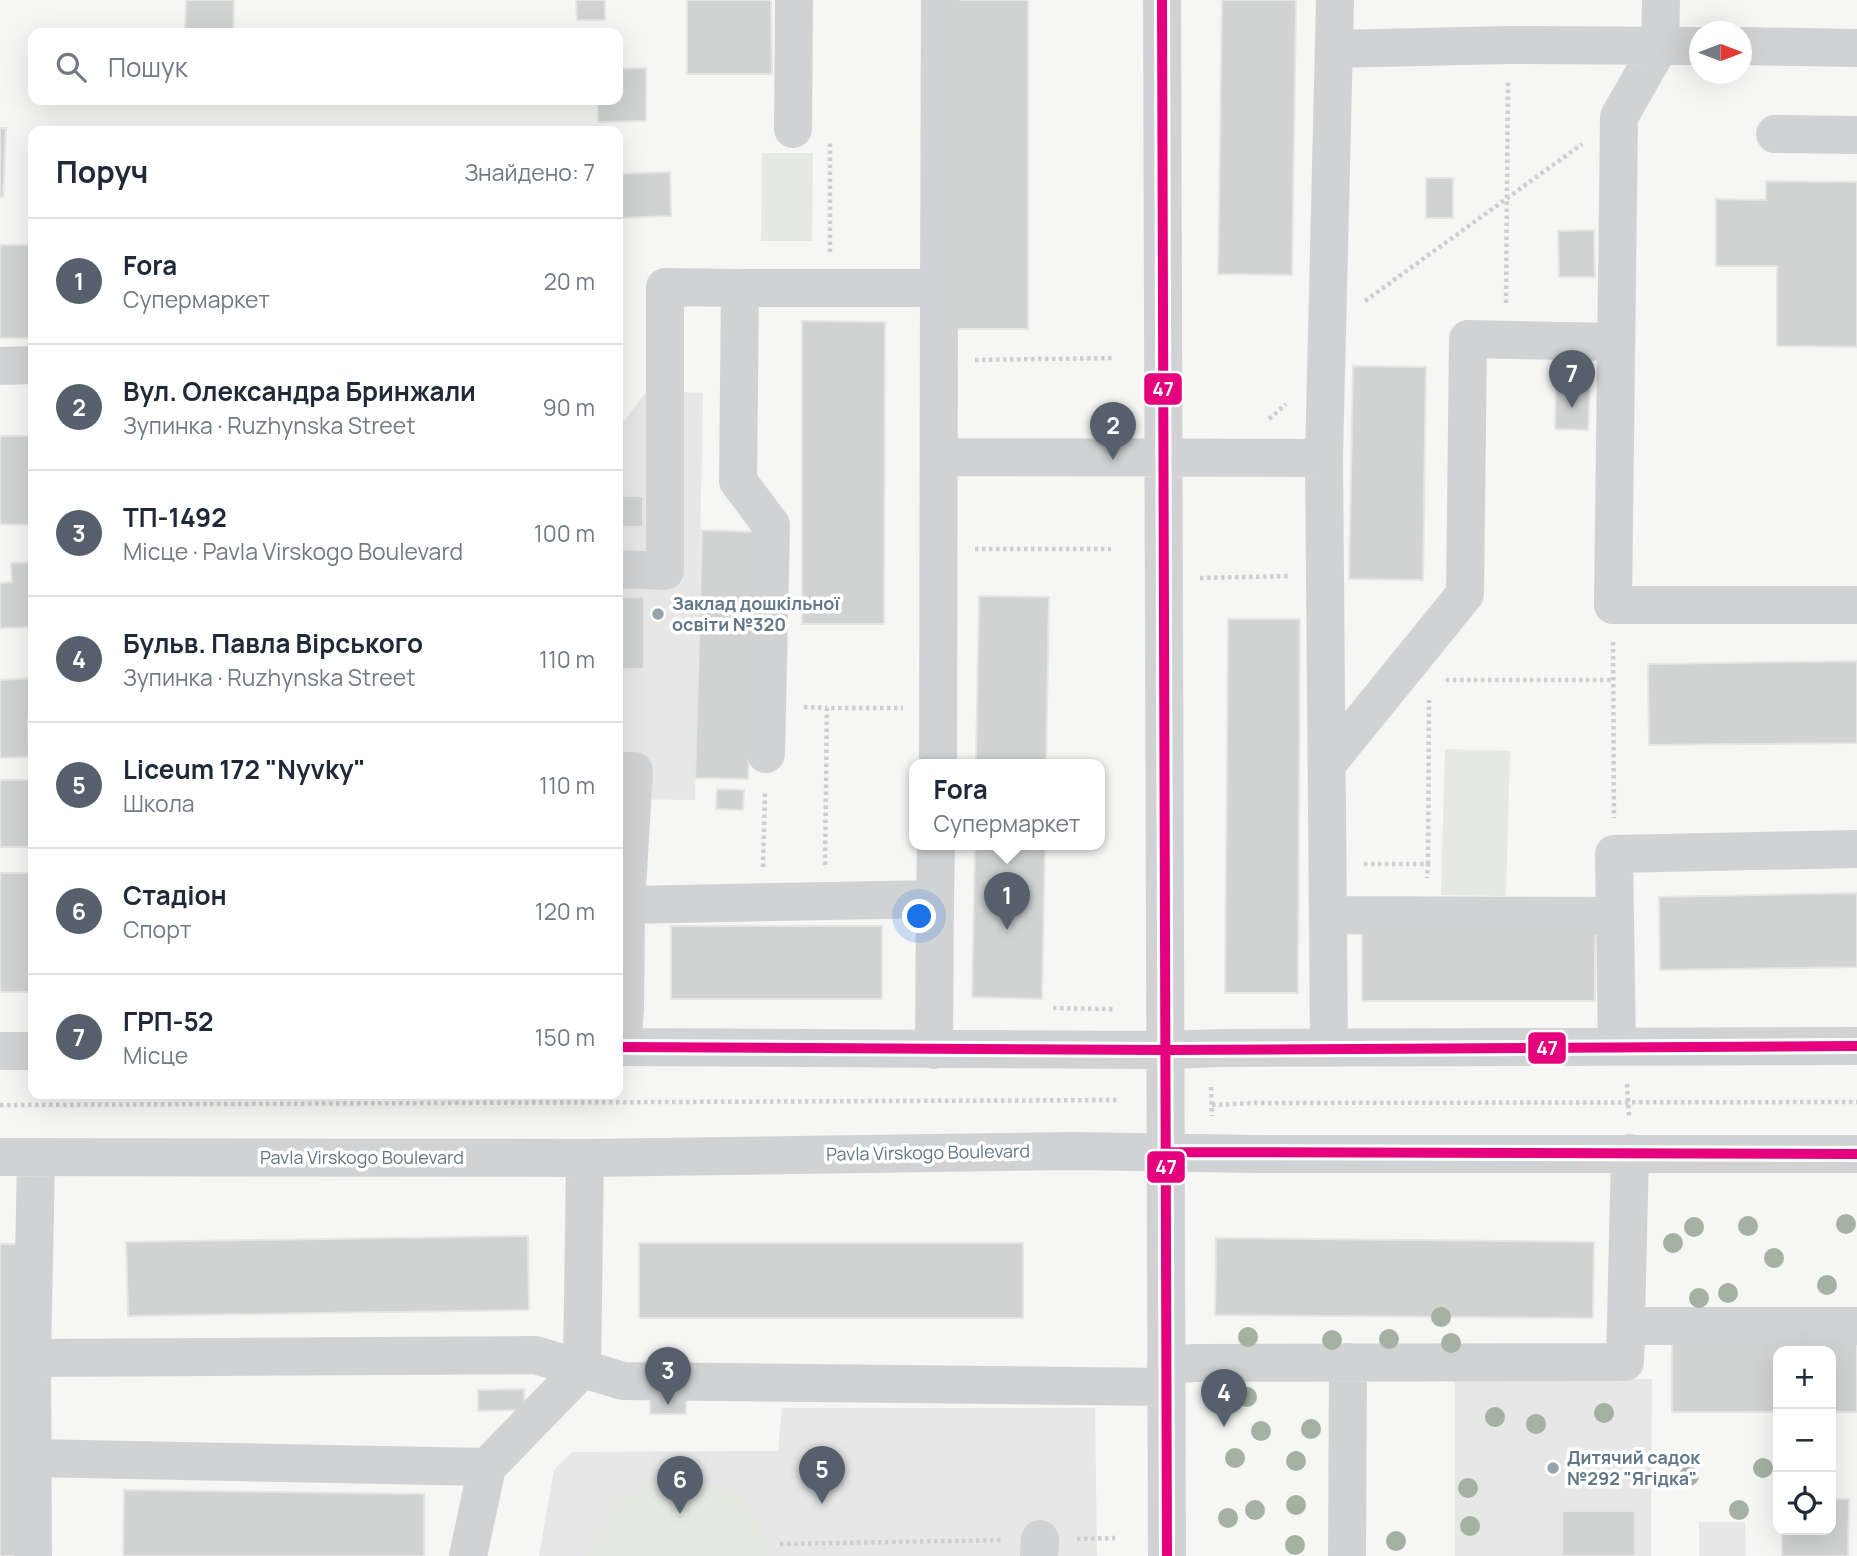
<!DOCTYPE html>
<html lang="uk">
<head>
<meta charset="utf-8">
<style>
  body { margin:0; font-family:Manrope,sans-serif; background:#f2f2f3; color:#1f2937 }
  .controls { position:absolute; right:21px; bottom:21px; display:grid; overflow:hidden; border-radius:14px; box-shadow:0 7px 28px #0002 }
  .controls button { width:63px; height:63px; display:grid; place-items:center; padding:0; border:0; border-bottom:2px solid #e0e1e3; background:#fff; color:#1f2937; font:35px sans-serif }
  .compass { position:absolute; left:1689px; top:21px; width:63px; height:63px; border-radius:50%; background:#fff; box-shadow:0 7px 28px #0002; rotate:90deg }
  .you { position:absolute; left:920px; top:917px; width:24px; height:24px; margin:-18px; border:5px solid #fff; border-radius:50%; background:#1a73e8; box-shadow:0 0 0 10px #1a73e833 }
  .badge { display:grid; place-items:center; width:46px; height:46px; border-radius:50%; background:#55606c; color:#fff; font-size:23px; font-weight:700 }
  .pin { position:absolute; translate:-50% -58px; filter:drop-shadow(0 2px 4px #0008) }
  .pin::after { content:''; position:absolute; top:37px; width:24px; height:21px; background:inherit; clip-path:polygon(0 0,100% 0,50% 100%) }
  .popup { position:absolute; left:909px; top:759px; width:196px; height:91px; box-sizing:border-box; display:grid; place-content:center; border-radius:14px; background:#fff; filter:drop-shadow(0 2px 5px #0005); font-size:23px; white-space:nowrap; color:#747a83 }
  .popup b { font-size:26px; color:#1f2937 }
  .popup::after { content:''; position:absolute; left:50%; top:100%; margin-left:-14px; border:14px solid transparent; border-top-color:#fff }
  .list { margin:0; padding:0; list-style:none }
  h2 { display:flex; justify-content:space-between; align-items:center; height:91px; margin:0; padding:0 28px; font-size:30px }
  h2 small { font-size:23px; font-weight:400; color:#747a83 }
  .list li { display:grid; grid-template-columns:46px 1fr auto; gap:21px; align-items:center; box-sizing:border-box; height:126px; padding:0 28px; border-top:2px solid #e0e1e3 }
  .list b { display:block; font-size:26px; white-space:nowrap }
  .list p { margin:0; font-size:23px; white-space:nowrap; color:#747a83 }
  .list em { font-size:23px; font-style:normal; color:#747a83 }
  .icon { flex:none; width:38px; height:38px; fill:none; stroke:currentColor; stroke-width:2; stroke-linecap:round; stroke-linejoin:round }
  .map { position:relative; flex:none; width:1857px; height:1556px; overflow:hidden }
  .search { position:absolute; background:#fff; box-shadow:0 7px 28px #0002; left:28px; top:28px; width:595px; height:77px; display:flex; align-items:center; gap:18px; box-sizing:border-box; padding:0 24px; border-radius:14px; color:#747a83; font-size:26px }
  .panel { position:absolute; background:#fff; box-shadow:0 7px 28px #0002; left:28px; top:126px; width:595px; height:973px; border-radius:14px }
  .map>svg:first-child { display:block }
</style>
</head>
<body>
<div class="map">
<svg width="1857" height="1556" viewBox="0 0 1857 1556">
  <rect width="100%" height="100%" fill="#f6f6f4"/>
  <!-- built -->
  <path fill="#e6e7e6" d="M647,391L703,393L695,800L618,799V429Z
    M1455,1379H1652L1651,1556H1455Z
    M782,1408H1095L1097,1556H539L554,1470L572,1452L778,1451Z
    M1699,1522H1745L1746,1556H1699Z"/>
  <!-- green -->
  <path fill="#e5e9e2" d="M762,153H813L812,241H761Z
    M1445,749L1510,751L1506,896L1441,895Z
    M681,1478C691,1480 703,1480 713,1484C743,1494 769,1525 773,1556H588C603,1506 629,1484 681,1478Z"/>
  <!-- building -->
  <path fill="#d1d3d3" stroke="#e5e5e4" stroke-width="2" d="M186,0H234L233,33H185Z
    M576,0H605V20H577Z
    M687,0H771L772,74H687Z
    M956,0H1028V329H956Z
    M1222,0H1296L1292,275L1218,274Z
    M646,68V121L598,122V100H618V69Z
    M0,128H6L3,197H0Z
    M670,172L671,216L622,218L620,174Z
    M1426,178H1453V218H1426Z
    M1766,181L1857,182V347L1777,346V266H1716V199L1766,200Z
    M30,220H33V338H0V245H30Z
    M1594,230L1595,277H1559L1558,231Z
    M802,321L885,322L884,624H802Z
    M1353,366L1426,367L1423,580L1349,579Z
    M1556,386L1590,387L1588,430L1555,429Z
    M0,436H33V525L0,524Z
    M618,496H643V527H618Z
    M702,530L755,532L748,779L695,778Z
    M33,562V627L0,628V583L12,582L11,563Z
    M979,596L1049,597L1046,764H976Z
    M618,597H644V669H618Z
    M1228,619H1300L1298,993H1225Z
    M1857,661V743L1649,745L1648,664Z
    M33,678V716H28L29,757L0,758V680Z
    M0,780H33V847H0Z
    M717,789L744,790L743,810L716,809Z
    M975,844H1045L1042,999L972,997Z
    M0,873H31V992H0Z
    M1857,893V967L1660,970L1659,897Z
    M1362,925H1595V1001H1362Z
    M671,926H882V999H671Z
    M528,1236L529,1310L128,1316L126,1242Z
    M1216,1238L1594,1242L1593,1318L1215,1315Z
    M639,1243H1023V1318H639Z
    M0,1244H19L16,1556H0Z
    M1857,1343V1412H1831V1351H1778V1412H1672V1344Z
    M524,1389L525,1410L478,1411V1390Z
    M650,1395H686V1414H650Z
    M124,1490L424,1494V1556H123Z
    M1831,1499H1849L1848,1556H1782V1530H1831Z
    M1562,1511H1635V1556H1562Z"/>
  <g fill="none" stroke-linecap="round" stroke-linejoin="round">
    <!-- path -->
    <path stroke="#cdcfcf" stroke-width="4.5" stroke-dasharray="3.5 3.5" stroke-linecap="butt" d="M830,252V141
      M1365,301L1582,144
      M1506,303L1508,81
      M975,360L1115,358
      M1269,419L1286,404
      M975,549H1111
      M1200,578L1290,576
      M1613,642L1614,818
      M1446,680H1613
      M804,707L827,708
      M1364,864H1428L1427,878
      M1428,864L1429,700
      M825,865L827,708H903
      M763,867L765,792
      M1053,1008L1114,1009
      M1627,1084L1629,1117
      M1211,1087L1212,1116
      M0,1105L1119,1100
      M1212,1105L1255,1103L1857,1102
      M1077,1539L1115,1538
      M780,1544L1002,1540"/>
    <!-- minor -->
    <path stroke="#d1d2d3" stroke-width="38" d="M1162,0L1167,1556
      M1661,0L1660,45L1619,117L1613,605H1857
      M1742,46L1857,48
      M1334,49L1508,45L1700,46
      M793,129L794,0
      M1775,134L1857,135
      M0,366L33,365
      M939,457L1324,458
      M618,569L665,571V287L740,288
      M766,754L771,525L738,481L740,288H939L940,0
      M938,764L939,288
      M1327,764L1465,594L1468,339L1616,342
      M618,771H634L626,905
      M935,899L936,844
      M1328,915L1615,916
      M1617,1046L1614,854L1857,849
      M618,1047L1165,1050L1223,1048L1857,1046
      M622,1047L625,1009L626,905L935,899L934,1050
      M1329,1048L1324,458L1335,0
      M0,1051H33
      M0,1157L585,1158L1075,1151L1258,1154H1857
      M1626,1326H1857
      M32,1358L535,1355L623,1381L1166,1387
      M1166,1365L1195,1363L1625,1362L1630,1153
      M33,1458L487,1467L582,1369L585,1158
      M33,1556L32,1358L36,1159
      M468,1556L487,1467
      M1039,1556L1040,1539
      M1347,1556L1348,1362"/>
    <!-- bus-1 casing -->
    <g stroke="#fff" stroke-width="16">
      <path id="bus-1" d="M1162,0L1167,1556
        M618,1047L1165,1050L1857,1046
        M1165,1152L1857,1154"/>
    </g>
    <!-- bus-1 -->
    <use href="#bus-1" stroke="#e5007d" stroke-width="10"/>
  </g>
  <!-- trees -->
  <g fill="#a5b1a2">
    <circle cx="1846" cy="1224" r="10"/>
    <circle cx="1748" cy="1226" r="10"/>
    <circle cx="1694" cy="1227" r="10"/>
    <circle cx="1673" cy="1243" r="10"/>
    <circle cx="1774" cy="1258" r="10"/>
    <circle cx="1827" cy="1285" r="10"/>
    <circle cx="1728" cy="1293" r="10"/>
    <circle cx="1699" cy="1298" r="10"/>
    <circle cx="1441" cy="1317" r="10"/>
    <circle cx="1248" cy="1337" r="10"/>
    <circle cx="1389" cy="1339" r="10"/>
    <circle cx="1332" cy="1340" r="10"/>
    <circle cx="1451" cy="1343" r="10"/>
    <circle cx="1247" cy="1397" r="10"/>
    <circle cx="1604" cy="1413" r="10"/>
    <circle cx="1495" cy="1417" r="10"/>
    <circle cx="1536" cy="1424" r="10"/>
    <circle cx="1311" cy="1429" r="10"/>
    <circle cx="1261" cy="1431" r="10"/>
    <circle cx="1235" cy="1458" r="10"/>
    <circle cx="1296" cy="1461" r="10"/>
    <circle cx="1763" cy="1468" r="10"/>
    <circle cx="1689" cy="1476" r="10"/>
    <circle cx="1468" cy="1488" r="10"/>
    <circle cx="1296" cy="1505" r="10"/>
    <circle cx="1255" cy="1510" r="10"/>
    <circle cx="1739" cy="1510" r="10"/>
    <circle cx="1228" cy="1518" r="10"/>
    <circle cx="1470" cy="1526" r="10"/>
    <circle cx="1396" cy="1541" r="10"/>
    <circle cx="1295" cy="1545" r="10"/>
  </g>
  <!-- markers -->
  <g fill="#96a3ad" stroke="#fff" stroke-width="2.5">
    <circle cx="658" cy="614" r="7"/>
    <circle cx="1553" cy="1468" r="7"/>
  </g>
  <g text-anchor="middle" stroke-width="7" stroke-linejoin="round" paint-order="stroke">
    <!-- poi labels -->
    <g font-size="18" font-weight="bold" fill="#627787" stroke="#fff" text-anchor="start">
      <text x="672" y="610">Заклад дошкільної<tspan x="672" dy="21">освіти №320</tspan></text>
      <text x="1567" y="1464">Дитячий садок<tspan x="1567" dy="21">№292 "Ягідка"</tspan></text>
    </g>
    <!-- street labels -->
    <g font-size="18" fill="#627787" stroke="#fff">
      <text transform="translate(928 1153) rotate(-1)" y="6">Pavla Virskogo Boulevard</text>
      <text x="362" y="1164">Pavla Virskogo Boulevard</text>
    </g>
  </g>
  <g stroke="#fff" stroke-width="2.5">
    <rect x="1143" y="372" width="40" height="34" rx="7" fill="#e5007d"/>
    <rect x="1527" y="1031" width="40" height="34" rx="7" fill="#e5007d"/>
    <rect x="1146" y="1150" width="40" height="34" rx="7" fill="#e5007d"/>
  </g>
  <g font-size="19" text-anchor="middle" font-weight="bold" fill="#fff">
    <text x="1163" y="396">47</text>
    <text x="1547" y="1055">47</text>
    <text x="1166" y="1174">47</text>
  </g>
</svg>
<div class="controls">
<button>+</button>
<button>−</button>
<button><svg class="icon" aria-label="locate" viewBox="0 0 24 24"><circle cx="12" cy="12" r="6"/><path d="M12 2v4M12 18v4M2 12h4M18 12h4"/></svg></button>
</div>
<svg class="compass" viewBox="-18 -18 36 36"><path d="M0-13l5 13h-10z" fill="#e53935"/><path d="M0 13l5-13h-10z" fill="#747a83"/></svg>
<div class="you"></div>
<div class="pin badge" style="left:1007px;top:930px">1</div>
<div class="popup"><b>Fora</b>Супермаркет</div>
<div class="pin badge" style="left:1113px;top:460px">2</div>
<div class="pin badge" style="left:668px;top:1405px">3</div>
<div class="pin badge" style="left:1224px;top:1427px">4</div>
<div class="pin badge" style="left:822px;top:1504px">5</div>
<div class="pin badge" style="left:680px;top:1514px">6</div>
<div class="pin badge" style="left:1572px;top:408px">7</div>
<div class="search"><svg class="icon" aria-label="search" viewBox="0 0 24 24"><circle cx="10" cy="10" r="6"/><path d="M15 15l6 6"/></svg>Пошук</div>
<section class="panel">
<h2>Поруч<small>Знайдено: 7</small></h2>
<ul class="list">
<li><span class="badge">1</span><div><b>Fora</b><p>Супермаркет</p></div><em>20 m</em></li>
<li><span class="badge">2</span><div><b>Вул. Олександра Бринжали</b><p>Зупинка · Ruzhynska Street</p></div><em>90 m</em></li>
<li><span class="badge">3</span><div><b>ТП-1492</b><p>Місце · Pavla Virskogo Boulevard</p></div><em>100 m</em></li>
<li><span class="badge">4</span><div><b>Бульв. Павла Вірського</b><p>Зупинка · Ruzhynska Street</p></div><em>110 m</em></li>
<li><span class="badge">5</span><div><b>Liceum 172 &quot;Nyvky&quot;</b><p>Школа</p></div><em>110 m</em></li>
<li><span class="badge">6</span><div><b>Стадіон</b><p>Спорт</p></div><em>120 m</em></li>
<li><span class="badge">7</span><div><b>ГРП-52</b><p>Місце</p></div><em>150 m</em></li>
</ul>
</section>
</div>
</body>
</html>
